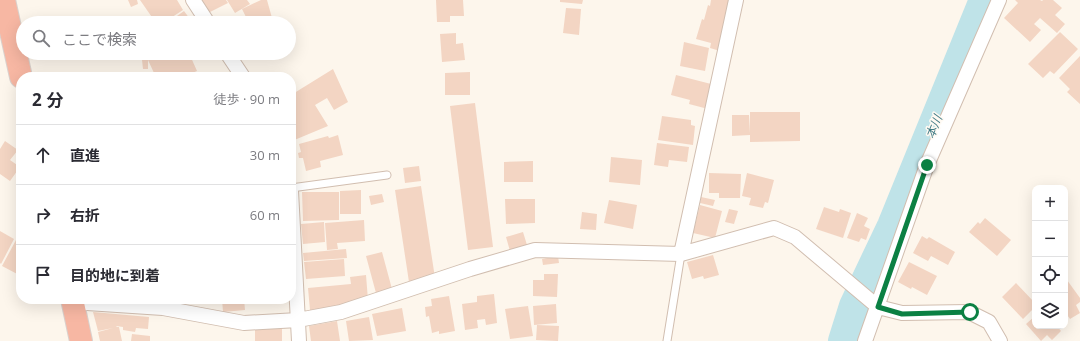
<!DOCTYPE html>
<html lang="ja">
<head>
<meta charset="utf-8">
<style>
  body { margin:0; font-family:"Open Sans","Noto Sans JP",sans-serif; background:#f2f2f3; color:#2b2b33 }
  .controls { position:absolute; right:12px; bottom:12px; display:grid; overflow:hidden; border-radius:8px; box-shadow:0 4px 16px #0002 }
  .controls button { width:36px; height:36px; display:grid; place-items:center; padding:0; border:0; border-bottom:1px solid #e1e1e2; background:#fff; color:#2b2b33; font:20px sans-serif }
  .stop { position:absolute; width:12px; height:12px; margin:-9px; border:3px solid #0b8043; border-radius:50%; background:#fff }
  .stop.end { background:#0b8043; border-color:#fff; box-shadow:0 1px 4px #0008 }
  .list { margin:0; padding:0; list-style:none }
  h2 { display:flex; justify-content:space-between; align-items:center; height:52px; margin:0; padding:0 16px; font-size:17px }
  h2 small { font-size:13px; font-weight:400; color:#7c7c81 }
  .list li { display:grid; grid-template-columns:26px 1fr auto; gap:12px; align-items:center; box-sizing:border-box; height:60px; padding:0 16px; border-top:1px solid #e1e1e2 }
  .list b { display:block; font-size:15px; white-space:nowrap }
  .list em { font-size:13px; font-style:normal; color:#7c7c81 }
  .icon { flex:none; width:22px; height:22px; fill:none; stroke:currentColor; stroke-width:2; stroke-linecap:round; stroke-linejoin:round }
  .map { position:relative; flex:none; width:1080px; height:341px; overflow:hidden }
  .search { position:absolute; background:#fff; box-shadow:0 4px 16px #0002; left:16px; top:16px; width:280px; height:44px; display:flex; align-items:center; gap:10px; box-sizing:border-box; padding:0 14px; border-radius:22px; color:#7c7c81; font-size:15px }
  .panel { position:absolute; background:#fff; box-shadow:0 4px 16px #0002; left:16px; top:72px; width:280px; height:232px; border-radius:16px }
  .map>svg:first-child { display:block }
</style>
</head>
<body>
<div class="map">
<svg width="1080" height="341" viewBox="0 0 1080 341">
  <rect width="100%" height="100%" fill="#fdf6ec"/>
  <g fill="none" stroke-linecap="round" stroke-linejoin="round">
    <!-- river -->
    <path stroke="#bfe3e8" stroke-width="32" d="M844,341L855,306L893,226L985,0"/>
  </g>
  <!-- building -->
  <path fill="#f3d5c3" d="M128,0H137L138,4L131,7Z
    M140,0H177L183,10L163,23H156Z
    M198,0H226L228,3L206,14Z
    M227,0H247L250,4L235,13Z
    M261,0H267L272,18L261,23H249L242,9Z
    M436,0H463L464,16H450V22H437Z
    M560,0H583L582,4L560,2Z
    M711,0H733L720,51L710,48L711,43L696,39L702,19L704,20L708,5L710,6Z
    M1015,0H1040L1042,1L1043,0H1053L1062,8L1055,15L1065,24L1057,33L1040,18L1034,24L1041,30L1030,42L1004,18L1018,3Z
    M566,8L581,9L579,35L563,33Z
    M184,11L193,23H167Z
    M1060,32L1078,49L1054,74L1050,71L1043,78L1028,64Z
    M456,33V44L463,43L465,60L442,62L440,34Z
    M684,42L709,48L705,71L680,66Z
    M165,53H189L197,71L182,77H158L156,72L154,73L148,60Z
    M1080,56V104L1067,92L1070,89L1059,78Z
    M142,60H148V69H143Z
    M333,69L348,102L334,110L327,98L315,105L328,126L292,141L291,95Z
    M470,72V95H445V73Z
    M676,75L715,85L708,109L689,104L690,100L671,95Z
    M475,103L493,247L468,250L450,106Z
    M750,112H800V141L750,142V135L732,136V115H749L750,133Z
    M662,116L691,120V125L695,126L693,145L658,140Z
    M338,135L343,155L320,161L321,167L306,171L303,158H299L298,153L301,152L299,144L328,136L329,138Z
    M5,141L18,150L10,160L20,167L10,181L0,174V149Z
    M657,143L689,147L687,162L669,160L668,167L654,165Z
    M611,157L642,160L640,185L609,182Z
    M533,161V182H504V162Z
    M419,166L421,181L405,183L403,168Z
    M709,173L741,174L740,198H719V193H709Z
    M747,173L774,180L768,203L765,202L763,208L749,205L751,198L742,196Z
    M421,186L435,278L409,282L395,190Z
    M361,190V214H340V191Z
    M302,192H339V220L303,221Z
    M382,194L384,202L371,205L369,196Z
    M701,197L715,200L713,206L700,203Z
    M505,199H535V223L506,224Z
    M609,200L637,205L633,229L604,223Z
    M700,205L722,211L715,238L693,233Z
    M824,207L839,212L840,209L851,213L843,238L816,229Z
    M729,209L738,211L734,224L725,222Z
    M582,212L597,214L596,230L580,229Z
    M857,213L868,218L864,226L870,229L866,240L861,238L859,242L847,238Z
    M985,218L1011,240L997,256L969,232L978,222L980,224Z
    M364,220L365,241L337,243L338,249L327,250L325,223Z
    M324,222L325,242L303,244L301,224Z
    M0,231L14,239L1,264L0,263Z
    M523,232L527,245L510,251L506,237Z
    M922,236L927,239L929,237L955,252L948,265L931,256L928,261L913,253Z
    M16,240L21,243V276L2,266Z
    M346,249L347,258L304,261L303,253Z
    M382,252L392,289L376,293L366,256Z
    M713,255L719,275L704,279L703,276L692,279L687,262Z
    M558,256L559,263L543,265L542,259Z
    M344,259L345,276L306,279L304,262Z
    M909,262L937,276L927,295L912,287L911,289L898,282Z
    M544,274H558L557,297L533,296V280H544Z
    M366,275L368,300L352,305L332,306V308L310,310L308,288L351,284L350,277Z
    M1067,280L1080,298V302L1076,305L1080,313L1070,319L1065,312V281Z
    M1016,283L1035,303V307L1023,319L1002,297Z
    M494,294L497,323L486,325L485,319L477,320L478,328L465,330L462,304L477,302V296Z
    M449,296L455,331L439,334V331L432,333L429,316L426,317L425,307L432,306L431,299Z
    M222,299H244L245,310L223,312Z
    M556,304L557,323L534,325L533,306Z
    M528,306L533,336L510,339L505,309Z
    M402,308L406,331L377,336L372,314Z
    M93,312L149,317L148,329L136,328L135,332L123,330V327L116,326L117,327H119L122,341H100L98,332L113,328L98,331Z
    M1035,316V326H1057L1061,331L1052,340L1047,335L1041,341L1026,324Z
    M369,317L373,340L349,341L346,321Z
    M337,321L340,341H311L309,326Z
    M537,325L559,326L558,341L536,340Z
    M282,327V341H255V328Z
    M132,334L150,336V341H131Z"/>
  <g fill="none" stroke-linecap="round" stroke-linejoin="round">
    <!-- lane casing -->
    <g stroke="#d1beb0" stroke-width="9">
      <path id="lane" d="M291,188L387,175
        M667,341L681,254"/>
    </g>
    <!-- street casing -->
    <g stroke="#d1beb0" stroke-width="16">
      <path id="street" d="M193,0L208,23
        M227,53L243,77
        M291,191L299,341
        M681,254L736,0
        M72,302L163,308L244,323L298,320L341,312L470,269L535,250L681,254L774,228L795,237L878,307L902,313L969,312L989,322L1000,341
        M865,341L927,165L999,0"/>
    </g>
    <!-- highway casing -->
    <g stroke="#dad1cd" stroke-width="24">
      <path id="highway" d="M4,0L21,77
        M72,299L81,341"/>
    </g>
    <!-- lane -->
    <use href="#lane" stroke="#fff" stroke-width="7"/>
    <!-- street -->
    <use href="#street" stroke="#fff" stroke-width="14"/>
    <!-- highway -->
    <use href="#highway" stroke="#f7b7a3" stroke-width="22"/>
  </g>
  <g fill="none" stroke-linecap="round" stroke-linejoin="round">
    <!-- route -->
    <path stroke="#0b8043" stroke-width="5" d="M927,165L878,307L902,314L970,312"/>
  </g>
  <g text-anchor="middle" stroke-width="3" stroke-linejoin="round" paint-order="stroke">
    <!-- water labels -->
    <g font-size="12" font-style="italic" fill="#437c86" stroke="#fffaf3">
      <text transform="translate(934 127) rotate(-68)" y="4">本川</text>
    </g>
  </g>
</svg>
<div class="controls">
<button>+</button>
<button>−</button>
<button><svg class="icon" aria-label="locate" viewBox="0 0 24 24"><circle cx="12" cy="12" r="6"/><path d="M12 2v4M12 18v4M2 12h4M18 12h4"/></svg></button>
<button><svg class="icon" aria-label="layers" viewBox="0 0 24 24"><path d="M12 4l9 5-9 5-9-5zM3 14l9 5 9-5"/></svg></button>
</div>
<div class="stop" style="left:970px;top:312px"></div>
<div class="stop end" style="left:927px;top:165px"></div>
<div class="search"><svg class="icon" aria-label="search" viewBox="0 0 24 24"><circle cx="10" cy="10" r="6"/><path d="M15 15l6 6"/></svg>ここで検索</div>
<section class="panel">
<h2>2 分<small>徒歩 · 90 m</small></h2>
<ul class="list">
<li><svg class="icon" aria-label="ahead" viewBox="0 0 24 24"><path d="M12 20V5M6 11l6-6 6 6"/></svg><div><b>直進</b></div><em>30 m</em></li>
<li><svg class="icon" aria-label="right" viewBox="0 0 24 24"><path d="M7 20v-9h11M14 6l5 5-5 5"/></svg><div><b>右折</b></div><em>60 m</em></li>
<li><svg class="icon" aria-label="arrive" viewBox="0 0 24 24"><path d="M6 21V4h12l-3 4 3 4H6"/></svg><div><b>目的地に到着</b></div></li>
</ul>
</section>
</div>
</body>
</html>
